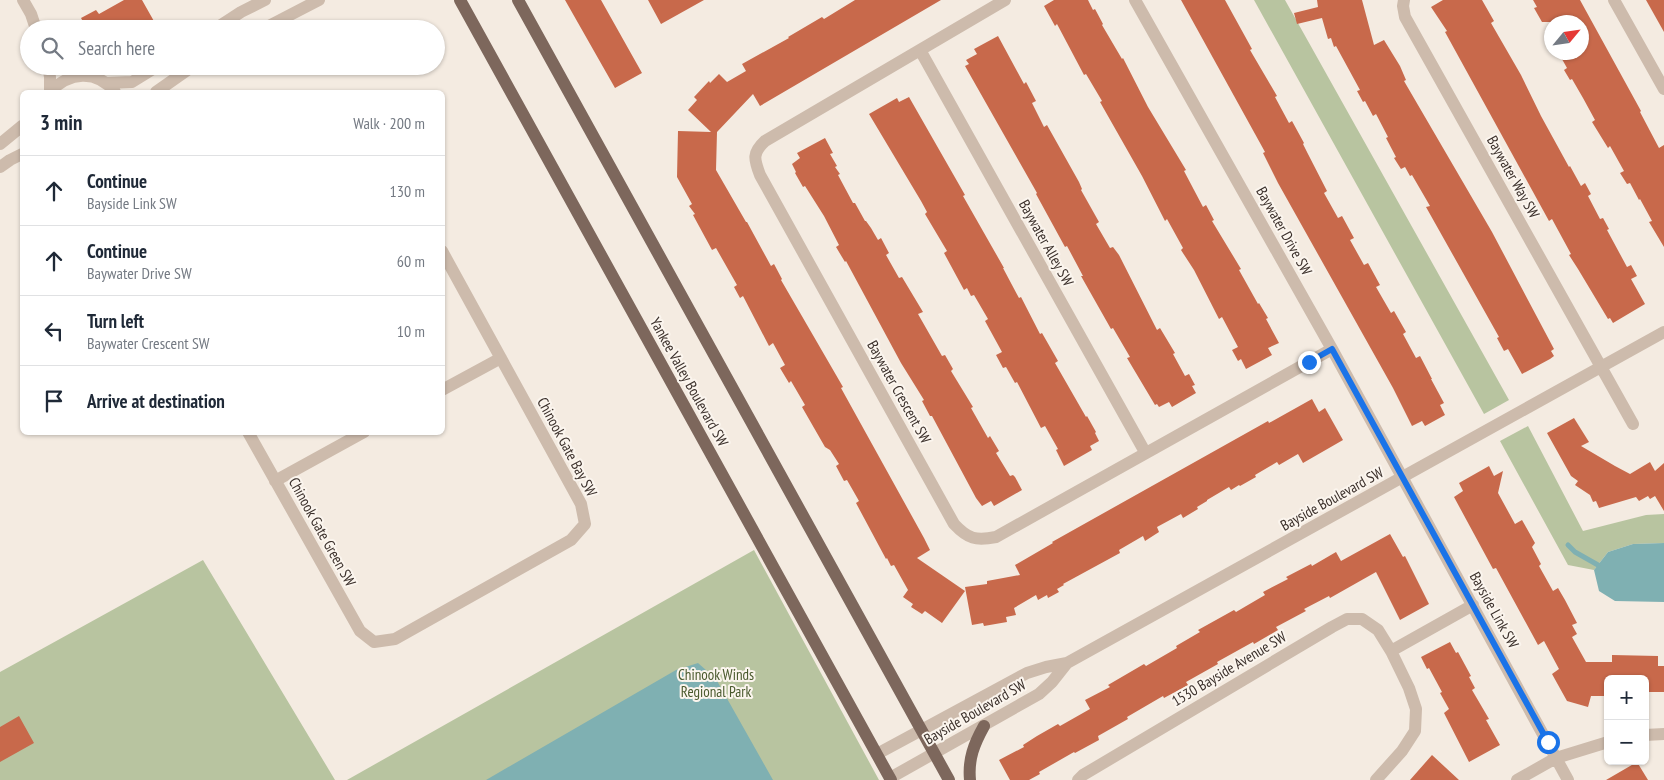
<!DOCTYPE html>
<html lang="en">
<head>
<meta charset="utf-8">
<style>
  body { margin:0; font-family:"PT Sans Narrow",sans-serif; background:#f6f6f7; color:#1f2937 }
  .controls { position:absolute; right:15px; bottom:15px; display:grid; overflow:hidden; border-radius:8px; box-shadow:0 1px 4px #0004 }
  .controls button { width:45px; height:45px; display:grid; place-items:center; padding:0; border:0; border-bottom:1px solid #e0e1e3; background:#fff; color:#1f2937; font:25px sans-serif }
  .compass { position:absolute; left:1544px; top:15px; width:45px; height:45px; border-radius:50%; background:#fff; box-shadow:0 1px 4px #0004; rotate:61deg }
  .stop { position:absolute; width:15px; height:15px; margin:-11px; border:4px solid #1a73e8; border-radius:50%; background:#fff }
  .stop.end { background:#1a73e8; border-color:#fff; box-shadow:0 1px 5px #0008 }
  .list { margin:0; padding:0; list-style:none }
  h2 { display:flex; justify-content:space-between; align-items:center; height:65px; margin:0; padding:0 20px; font-size:21px }
  h2 small { font-size:16px; font-weight:400; color:#747a83 }
  .list li { display:grid; grid-template-columns:32px 1fr auto; gap:15px; align-items:center; box-sizing:border-box; height:70px; padding:0 20px; border-top:1px solid #e0e1e3 }
  .list b { display:block; font-size:19px; white-space:nowrap }
  .list p { margin:0; font-size:16px; white-space:nowrap; color:#747a83 }
  .list em { font-size:16px; font-style:normal; color:#747a83 }
  .icon { flex:none; width:28px; height:28px; fill:none; stroke:currentColor; stroke-width:2; stroke-linecap:round; stroke-linejoin:round }
  .map { position:relative; flex:none; width:1664px; height:780px; overflow:hidden }
  .search { position:absolute; background:#fff; box-shadow:0 1px 4px #0004; left:20px; top:20px; width:425px; height:55px; display:flex; align-items:center; gap:12px; box-sizing:border-box; padding:0 18px; border-radius:28px; color:#747a83; font-size:19px }
  .panel { position:absolute; background:#fff; box-shadow:0 1px 4px #0004; left:20px; top:90px; width:425px; height:345px; border-radius:8px }
  .map>svg:first-child { display:block }
</style>
</head>
<body>
<div class="map">
<svg width="1664" height="780" viewBox="0 0 1664 780">
  <rect width="100%" height="100%" fill="#f4ebe1"/>
  <!-- green -->
  <path fill="#b8c4a0" d="M1254,0H1285L1509,400L1484,414Z
    M1528,426L1583,531L1646,515L1664,514V543L1633,544L1608,552L1594,570L1568,565L1500,441Z
    M754,550L879,780H347Z
    M203,560L335,780H0V672Z"/>
  <!-- water -->
  <path fill="#7fb0b2" d="M1664,543V602L1615,601L1599,591L1594,570L1608,552L1633,544Z
    M698,663L716,679L773,780H486L676,670Z"/>
  <g fill="none" stroke-linecap="round" stroke-linejoin="round">
    <!-- stream -->
    <path stroke="#7fb0b2" stroke-width="5" d="M1568,545L1575,552L1598,565"/>
  </g>
  <!-- building -->
  <path fill="#c8694b" d="M124,0H142L155,23L145,29H87L81,18L96,10L99,14Z
    M565,0H601L642,73L615,88Z
    M648,0H704L661,24Z
    M855,0H941L760,106L753,94L717,132L716,170L746,222H747L771,266L774,264L782,279L781,280L843,387L841,388L924,538L930,550L917,558L965,591L942,623L925,611L922,614L911,607L913,604L903,597L908,590L894,565L891,566L887,558L886,559L856,503L859,501L847,480L844,481L836,466L839,464L830,450L825,447L802,407L805,405L791,381L789,383L780,368L785,365L773,343L769,346L743,296L740,298L734,287L737,285L716,248L712,250L693,215L695,214L689,206L692,204L677,177L678,131L711,132L688,110L697,100L694,97L709,81L710,83L719,74L727,82L746,71L742,64L789,38L788,37L822,17L824,19Z
    M1054,0H1088L1093,10L1095,9L1103,24L1102,25L1122,59L1123,58L1148,107L1186,170L1184,171L1203,207L1206,205L1214,220L1212,221L1241,269L1239,270L1258,304L1259,303L1268,318L1266,319L1279,343L1268,348L1272,355L1246,369L1241,359L1238,361L1232,350L1238,347L1222,317L1219,319L1194,270L1181,250L1183,248L1167,219L1165,221L1142,176L1100,102L1102,101L1086,74L1084,75L1057,24L1055,26L1044,6Z
    M1181,0H1225L1252,49L1250,50L1277,96L1275,97L1289,123L1292,121L1304,143L1303,144L1308,154L1327,191L1324,193L1338,218L1342,216L1354,238L1350,240L1364,265L1368,263L1380,285L1376,287L1391,313L1394,311L1406,332L1403,334L1416,358L1420,356L1432,379H1431L1444,403L1440,405L1445,415L1425,426L1422,421L1412,426L1393,388L1278,183L1263,153L1265,152Z
    M1317,0H1362L1374,45L1384,40L1400,66L1406,80L1404,81L1492,232L1554,349L1551,351L1554,356L1550,359L1522,374L1508,349L1504,351L1497,338L1499,337L1426,207L1430,206L1412,175L1410,176L1405,167L1401,169L1394,158L1396,157L1386,138L1388,137L1376,114L1373,116L1365,101L1363,102L1357,91L1360,90L1336,46L1334,47L1331,38L1328,39L1322,18L1297,24L1294,13L1318,7Z
    M1443,0H1482L1494,21L1491,23L1521,75L1541,116L1569,167L1570,166L1581,186L1585,183L1591,194L1588,196L1600,219L1603,218L1609,229L1607,230L1627,267L1631,265L1637,276L1631,279L1645,304L1613,323L1610,318L1608,319L1578,269L1569,255L1571,254L1552,219L1549,221L1445,32L1447,31L1431,7Z
    M1533,0H1580L1641,111L1640,112L1659,148L1664,145V247L1649,222L1652,221L1640,199L1639,200L1630,183L1627,184L1620,173L1624,171L1610,146L1608,148L1592,122L1595,120L1583,98L1572,79L1570,80L1564,70L1567,68L1558,52H1582V22H1542L1534,8L1537,7Z
    M1646,0H1664V32Z
    M998,36L1024,84L1026,82L1036,101L1032,103L1044,127L1047,125L1079,182L1082,189L1081,190L1099,222L1096,224L1110,248L1113,247L1119,255L1157,330L1160,328L1175,353L1173,354L1185,376L1189,374L1195,385L1192,386L1196,393L1172,407L1169,402L1159,407L1157,404L1155,405L1127,358L1130,357L1113,328L1111,329L1081,276H1083L1067,246L1065,247L1036,194L1037,193L965,66L969,64L966,60L977,54L974,49Z
    M909,97L965,195L963,196L1004,268H1003L1019,298L1021,297L1040,334L1042,333L1058,361L1055,363L1086,417L1087,416L1096,432L1095,433L1099,441L1090,446L1092,450L1064,466L1056,450L1058,449L1045,426L1041,428L1017,382L1015,383L1006,367L1003,368L996,355L1002,352L985,321L988,319L974,295L971,296L967,288L964,290L944,253L947,251L925,214L927,212L921,201L869,114L897,98L899,102Z
    M825,138L833,153L830,154L837,166L835,167L840,174L838,175L853,203H855L865,221H866L871,228L878,240L881,238L889,253L886,255L899,278L902,277L923,312L918,314L942,356L945,355L953,369L951,371L973,407L971,408L988,438L990,436L999,451L996,453L1010,476L1013,475L1015,477L1022,490L994,506L991,501L982,506L976,498L932,416H930L922,401L924,400L901,363L846,261L845,262L836,247L839,245L824,216L805,186L803,187L795,173L796,172L792,164L800,158L797,153Z
    M1312,399L1319,412L1325,408L1343,440L1303,463L1298,454L1279,465L1277,462L1255,475L1256,477L1240,486L1239,485L1231,490L1229,487L1207,500V501L1197,507L1198,509L1183,518L1181,514L1157,527L1159,532L1145,541L1143,536L1119,550L1120,553L1063,584L1064,585L1057,589L1059,592L1048,598L1047,595L1038,600L1036,595L1014,608L1016,615L1006,617L1007,622L984,626L983,623L972,625L965,587L987,584V581L1020,575L1015,565L1053,543L1052,542L1268,421L1269,423Z
    M1574,418L1589,442L1581,446L1615,466L1630,474L1650,462L1655,471L1664,463V511L1655,496L1650,499L1648,496L1639,501L1636,497L1599,508L1596,501L1593,502L1590,495L1575,485L1578,481L1571,476L1547,433Z
    M1489,466L1494,476L1503,471L1498,493L1515,524L1522,520L1535,543L1532,547L1541,564L1539,566L1553,591L1558,588L1565,600L1577,623L1572,625L1577,634L1572,637L1586,662H1612V655L1658,656V666H1664V692H1645V679H1608V696H1591L1588,707L1567,701L1552,674L1559,669L1544,641L1538,645L1496,568L1493,569L1454,497L1463,491L1459,483Z
    M1390,534L1403,557L1405,556L1429,604L1400,620L1376,572L1330,598L1329,596L1304,609L1306,611L1276,627L1278,630L1254,644L1253,642L1217,662L1218,664L1186,682L1188,685L1164,698L1163,696L1127,717L1128,719L1098,736L1099,740L1075,753L1074,752L1039,772L1040,774L1029,780H1010L999,760L1024,747L1023,745L1037,736L1058,724L1060,726L1090,709L1085,700L1110,687L1108,685L1144,664L1146,666L1177,648L1176,646L1200,632L1198,630L1234,610L1236,612L1265,595L1263,592L1288,579L1286,577L1311,564L1312,566L1336,552L1341,561Z
    M1450,642L1456,653L1458,652L1471,676L1469,677L1475,688L1472,690L1489,719L1486,720L1500,745L1469,762L1444,713L1449,709L1440,693L1442,692L1429,668L1427,669L1421,657Z
    M19,716L34,743L0,762V727Z
    M1432,755L1459,780H1410Z
    M1637,762L1648,780H1606Z"/>
  <g fill="none" stroke-linecap="round" stroke-linejoin="round">
    <!-- minor -->
    <path stroke="#cdbbac" stroke-width="12" d="M23,0L31,14L36,29
      M1005,0L765,141C752,153 754,159 760,175L954,524C968,539 976,541 996,537L1332,349
      M1135,0L1332,349L1568,780
      M1404,0L1403,6L1405,17L1633,424
      M1614,0L1664,89
      M215,29L241,12L265,0
      M263,29L319,0
      M920,50L1145,452
      M48,66L50,77V92
      M106,83L132,82L158,66
      M50,92C69,72 96,69 115,92
      M156,92L193,66
      M0,144L22,126
      M0,167L10,160L22,154
      M442,390L501,358
      M248,432L360,631L374,642L395,639L571,540L585,524L581,504L442,251
      M275,481L364,432
      M1391,651L1473,605
      M1645,735L1664,734
      M877,754L1027,673L1046,667L1067,663L1664,332
      M890,778L1039,694L1052,682L1067,663
      M1078,780L1083,775L1332,627L1347,619H1362L1378,630L1391,651L1409,688L1416,709L1415,731L1402,751L1376,780
      M1517,780L1556,758L1608,742"/>
    <!-- major -->
    <path stroke="#7d675c" stroke-width="12" d="M460,0L891,780
      M518,0L949,780
      M970,780C968,759 974,744 984,726"/>
  </g>
  <g fill="none" stroke-linecap="round" stroke-linejoin="round">
    <!-- route -->
    <path stroke="#1a73e8" stroke-width="6" d="M1309,362L1332,349L1548,742"/>
  </g>
  <g text-anchor="middle" stroke-width="4" stroke-linejoin="round" paint-order="stroke">
    <!-- street labels -->
    <g font-size="15" fill="#3b302b" stroke="#fbf5ee">
      <text transform="translate(1513 177) rotate(61)" y="5">Baywater Way SW</text>
      <text transform="translate(1284 231) rotate(61)" y="5">Baywater Drive SW</text>
      <text transform="translate(1046 243) rotate(61)" y="5">Baywater Alley SW</text>
      <text transform="translate(689 382) rotate(61)" y="5">Yankee Valley Boulevard SW</text>
      <text transform="translate(899 392) rotate(61)" y="5">Baywater Crescent SW</text>
      <text transform="translate(567 447) rotate(62)" y="5">Chinook Gate Bay SW</text>
      <text transform="translate(1332 499) rotate(-29)" y="5">Bayside Boulevard SW</text>
      <text transform="translate(322 532) rotate(61)" y="5">Chinook Gate Green SW</text>
      <text transform="translate(1494 610) rotate(61)" y="5">Bayside Link SW</text>
      <text transform="translate(1229 669) rotate(-31)" y="5">1530 Bayside Avenue SW</text>
      <text transform="translate(975 712) rotate(-30)" y="5">Bayside Boulevard SW</text>
    </g>
    <!-- park labels -->
    <g font-size="15" fill="#4a5a2e" stroke="#fbf5ee">
      <text x="716" y="680">Chinook Winds<tspan x="716" dy="17">Regional Park</tspan></text>
    </g>
  </g>
</svg>
<div class="controls">
<button>+</button>
<button>−</button>
</div>
<svg class="compass" viewBox="-18 -18 36 36"><path d="M0-13l5 13h-10z" fill="#e53935"/><path d="M0 13l5-13h-10z" fill="#747a83"/></svg>
<div class="stop" style="left:1548px;top:742px"></div>
<div class="stop end" style="left:1309px;top:362px"></div>
<div class="search"><svg class="icon" aria-label="search" viewBox="0 0 24 24"><circle cx="10" cy="10" r="6"/><path d="M15 15l6 6"/></svg>Search here</div>
<section class="panel">
<h2>3 min<small>Walk · 200 m</small></h2>
<ul class="list">
<li><svg class="icon" aria-label="ahead" viewBox="0 0 24 24"><path d="M12 20V5M6 11l6-6 6 6"/></svg><div><b>Continue</b><p>Bayside Link SW</p></div><em>130 m</em></li>
<li><svg class="icon" aria-label="ahead" viewBox="0 0 24 24"><path d="M12 20V5M6 11l6-6 6 6"/></svg><div><b>Continue</b><p>Baywater Drive SW</p></div><em>60 m</em></li>
<li><svg class="icon" aria-label="left" viewBox="0 0 24 24"><path d="M17 20v-9H6M10 6l-5 5 5 5"/></svg><div><b>Turn left</b><p>Baywater Crescent SW</p></div><em>10 m</em></li>
<li><svg class="icon" aria-label="arrive" viewBox="0 0 24 24"><path d="M6 21V4h12l-3 4 3 4H6"/></svg><div><b>Arrive at destination</b></div></li>
</ul>
</section>
</div>
</body>
</html>
